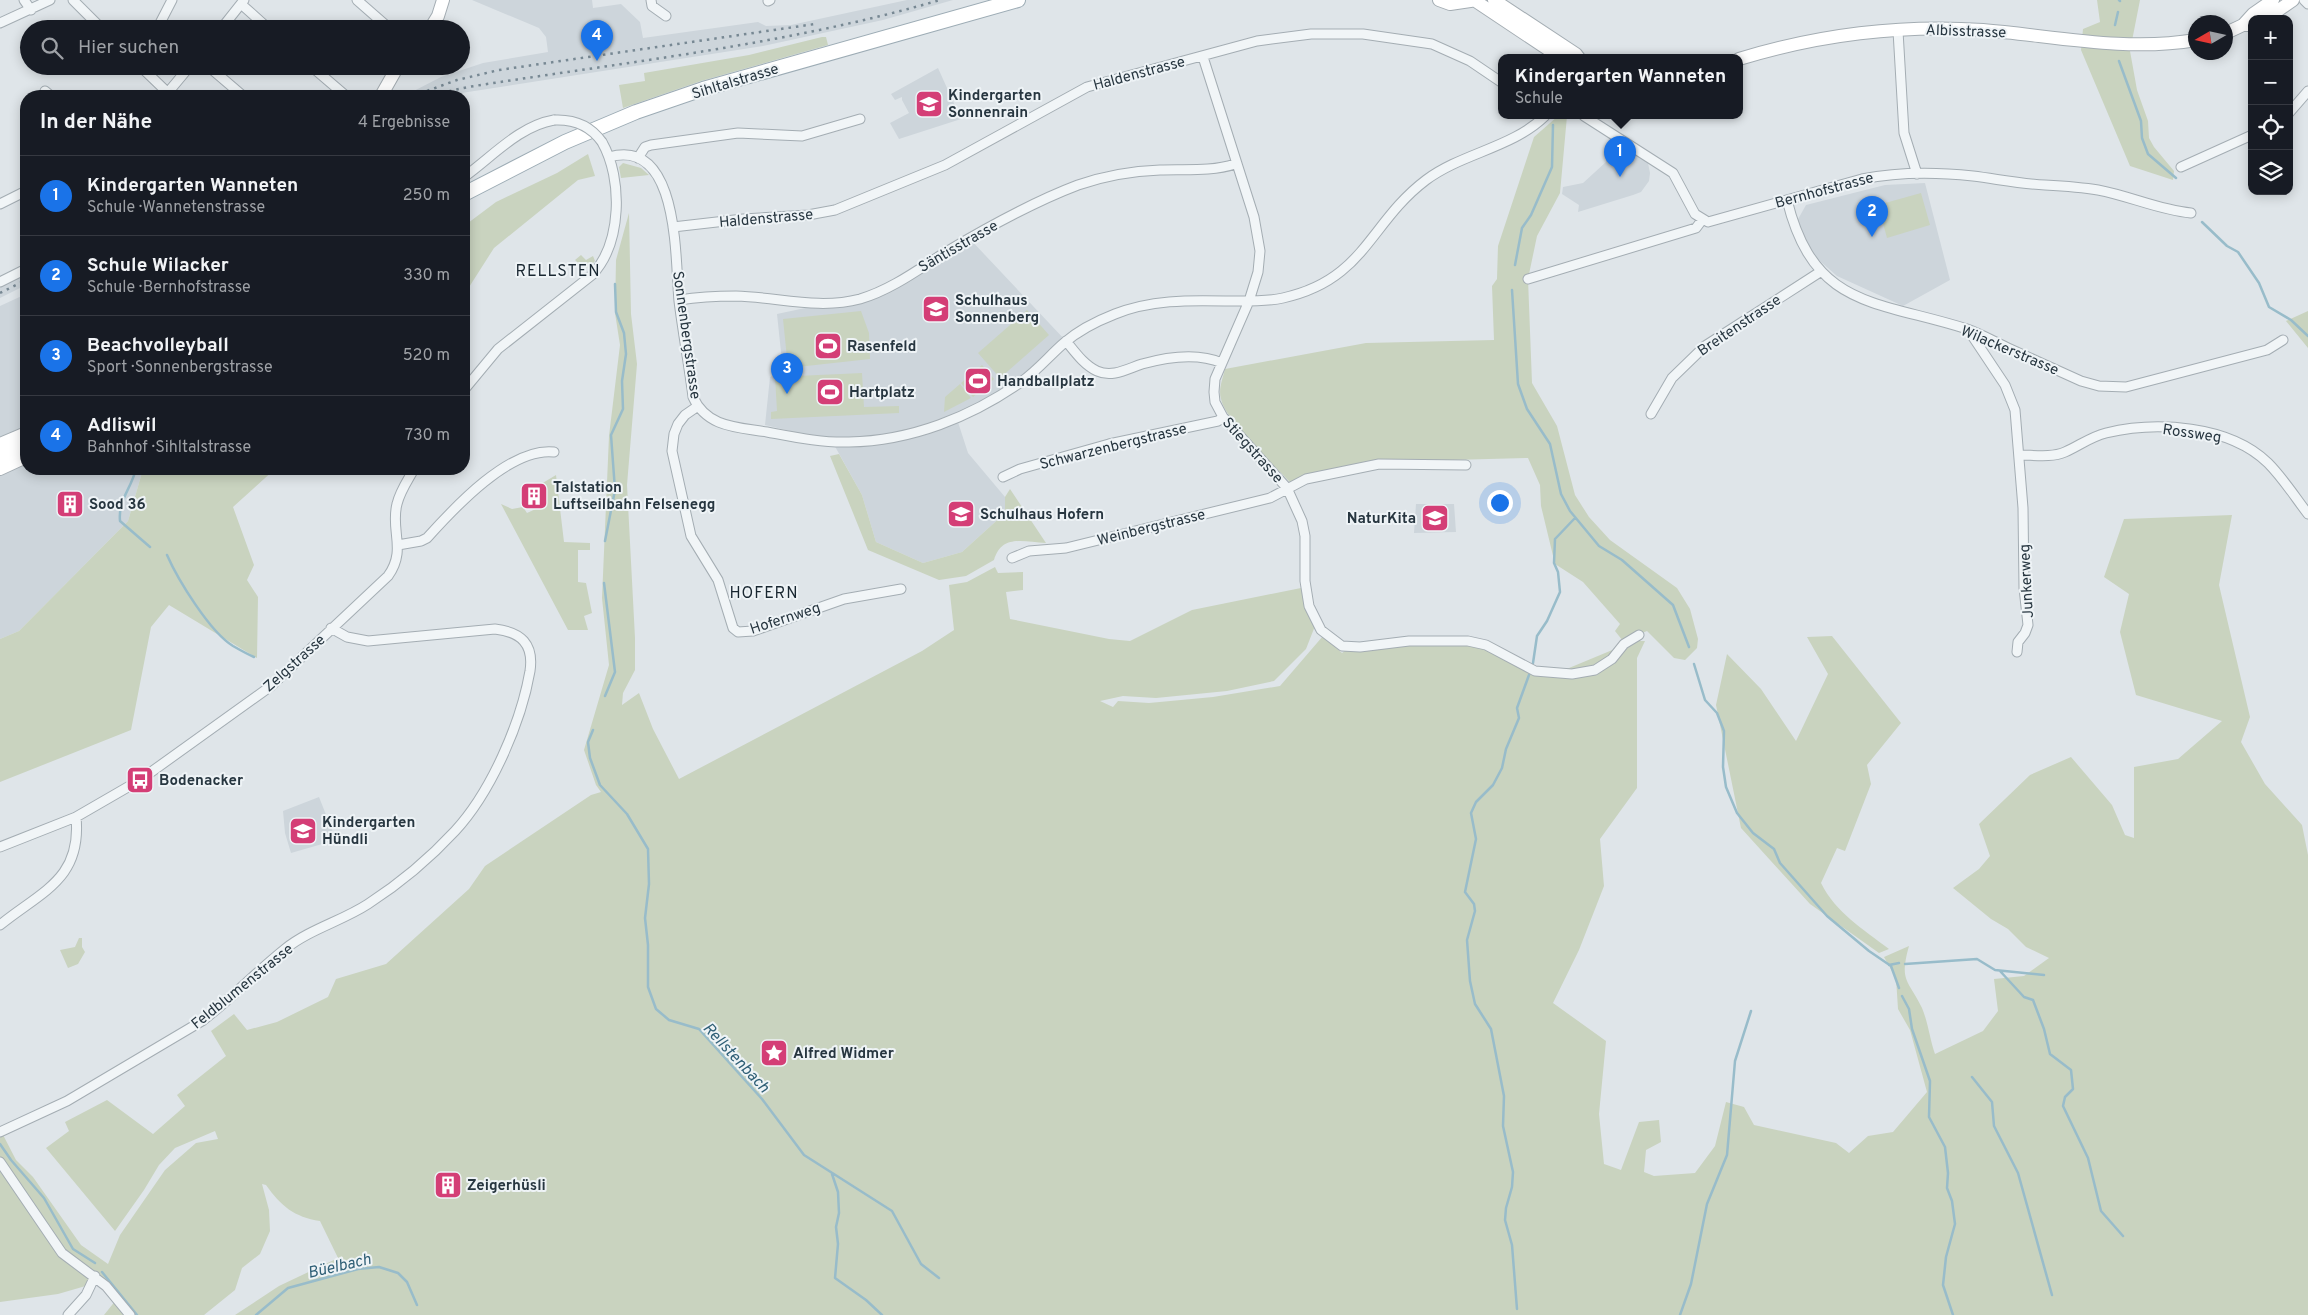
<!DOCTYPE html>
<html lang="de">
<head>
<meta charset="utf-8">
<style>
  body { margin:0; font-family:Overpass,sans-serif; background:#20242c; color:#f1f3f6 }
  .controls { position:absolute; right:15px; top:15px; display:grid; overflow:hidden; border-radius:10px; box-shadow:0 2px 12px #0003 }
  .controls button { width:45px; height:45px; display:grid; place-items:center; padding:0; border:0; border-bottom:1px solid #363941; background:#171b24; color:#f1f3f6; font:25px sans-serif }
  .compass { position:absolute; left:2188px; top:15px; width:45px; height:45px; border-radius:50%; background:#171b24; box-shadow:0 2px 12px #0003; rotate:261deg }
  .you { position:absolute; left:1499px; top:502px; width:18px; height:18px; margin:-12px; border:4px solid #fff; border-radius:50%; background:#1a73e8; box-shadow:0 0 0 8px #1a73e833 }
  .badge { display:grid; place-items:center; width:32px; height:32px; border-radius:50%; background:#1a73e8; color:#fff; font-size:16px; font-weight:700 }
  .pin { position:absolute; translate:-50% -41px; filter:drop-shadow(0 1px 2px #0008) }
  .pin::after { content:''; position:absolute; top:26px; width:18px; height:15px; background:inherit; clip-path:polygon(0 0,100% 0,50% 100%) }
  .popup { position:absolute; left:1498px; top:54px; width:245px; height:65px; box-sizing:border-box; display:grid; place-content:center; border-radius:10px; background:#171b24; filter:drop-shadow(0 1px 4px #0005); font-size:16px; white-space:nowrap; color:#9ea1a6 }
  .popup b { font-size:19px; color:#f1f3f6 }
  .popup::after { content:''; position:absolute; left:50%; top:100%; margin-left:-10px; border:10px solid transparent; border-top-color:#171b24 }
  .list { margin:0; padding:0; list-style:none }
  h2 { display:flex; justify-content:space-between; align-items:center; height:65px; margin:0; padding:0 20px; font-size:21px }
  h2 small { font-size:16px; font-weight:400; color:#9ea1a6 }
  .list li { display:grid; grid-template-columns:32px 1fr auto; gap:15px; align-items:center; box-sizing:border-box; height:80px; padding:0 20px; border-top:1px solid #363941 }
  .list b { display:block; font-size:19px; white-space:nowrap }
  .list p { margin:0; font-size:16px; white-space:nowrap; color:#9ea1a6 }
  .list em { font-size:16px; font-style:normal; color:#9ea1a6 }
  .icon { flex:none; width:28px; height:28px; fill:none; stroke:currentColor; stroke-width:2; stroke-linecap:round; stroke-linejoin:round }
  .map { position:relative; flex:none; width:2308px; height:1315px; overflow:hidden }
  .search { position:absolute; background:#171b24; box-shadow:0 2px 12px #0003; left:20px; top:20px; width:450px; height:55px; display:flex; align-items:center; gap:12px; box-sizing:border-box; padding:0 18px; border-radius:28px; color:#9ea1a6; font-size:19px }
  .panel { position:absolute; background:#171b24; box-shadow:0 2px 12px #0003; left:20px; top:90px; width:450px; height:385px; border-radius:20px }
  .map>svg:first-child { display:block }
</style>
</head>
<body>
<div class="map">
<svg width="2308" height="1315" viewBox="0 0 2308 1315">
  <rect width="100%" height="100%" fill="#dfe5e9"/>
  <!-- built -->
  <path fill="#cdd5db" d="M472,0H592L593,8L621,4L640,22L643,38L758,22L766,26L791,25L907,0H953L883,20L763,46L442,96H406V95L441,77L483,63L548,52L546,37L539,28Z
    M938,68L961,119L899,139L890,123L909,113L902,100V97L895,100L891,94Z
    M1610,136L1648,163L1650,173L1649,181L1641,192L1633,195L1578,212L1579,205L1562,194L1563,187L1583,183L1606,162Z
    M1925,183L1950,280L1903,306L1837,276L1812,254L1797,221L1806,205L1885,185Z
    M969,238L1066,341L1022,381L957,419L968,453L1005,497V513L962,552L923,563L876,542L862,495L832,441L765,425L770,377L783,371L777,314L880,292Z
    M26,272V285L0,298V286Z
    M26,294V469H143L128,521L19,631L0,639V306Z
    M1416,504H1454L1456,532L1414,533Z
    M319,797L336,840L291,853L285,833L283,811Z"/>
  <!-- green -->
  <path fill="#c9d3bf" d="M2097,0H2140L2130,51L2137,90L2148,121L2149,138L2154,147L2174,171L2173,180L2130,166L2081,50L2083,29L2100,22Z
    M822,37H826L828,45L701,81L623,108L619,85L645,81L644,73L749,55Z
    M1558,116H1567L1560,193L1537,236L1528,279L1532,383L1557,426L1575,495L1589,517L1610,540L1677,588L1690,609L1698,639L1697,648L1685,660L1674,658L1647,631L1623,641L1615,631L1620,624L1583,582L1555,564L1541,506L1540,485L1528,458L1377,462L1291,483C1273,464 1226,422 1221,399C1218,389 1223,378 1225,369L1366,343L1494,340L1492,286L1497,279L1498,246L1534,137Z
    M588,154L595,176L578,180L494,248L464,295V226L496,202L557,173Z
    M623,163L641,168L649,175L621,178L619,167Z
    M1921,193L1930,225L1887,238L1878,205Z
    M629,213L631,314L637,364L627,485L635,638V670L623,693L622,705L639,693L653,729L679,779L922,651L954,630L949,585L967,582L995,567L998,573L1023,572V590L1006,592L1010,619L1109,639L1130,641L1192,610L1301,588L1305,605L1315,626L1306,649L1274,681L1227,691L1156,698L1123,696L1100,701L1113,707L1118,701L1149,703L1213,697L1280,686L1323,636L1342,653L1346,650L1410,644L1477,645L1525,671L1535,674L1569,668L1634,641H1645L1637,658V788L1600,839L1604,886L1579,950L1553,1003L1606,1041L1599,1114L1604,1164L1621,1170L1639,1122L1659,1120L1661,1142L1646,1150L1644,1172L1654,1176L1695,1173L1715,1146L1726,1102L1744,1107L1754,1125L1836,1143L1849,1153L1868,1136L1893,1132L1927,1092L1910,1030L1898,1009L1896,978L1884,957L1909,946C1899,982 1908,979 1922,1008C1928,1022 1930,1040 1935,1054L1983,1031L1998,1011L1994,979L2024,976L2049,958L2026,947L2008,929L1991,919L1953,888L1979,869L1990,856L1979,824L2030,775L2071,757L2112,805L2125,835L2134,838V767L2178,759L2222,721L2136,695L2120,632L2129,594L2104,577L2124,519L2232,515L2219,585L2250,717L2241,742L2265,784L2302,825L2308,855V1315H235L279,1286L338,1258L320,1221C294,1217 281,1206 266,1185L262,1184L269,1210L270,1231L260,1254L242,1268L235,1290L204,1315H104L116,1300L96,1283L58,1294L0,1302V1129L16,1160L33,1177L81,1245L108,1264L120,1235L165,1170L196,1143L218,1139L215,1131L175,1148L159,1165L144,1190L115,1231L46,1148L69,1131L65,1122L107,1100L153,1134L185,1106L177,1095L226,1056L211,1031L234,1014L247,1030L277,1022L328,997L336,979L386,964L469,889L485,866L591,795L601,792L596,785L584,750L609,665L602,598L609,436L620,345L615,313L616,260Z
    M581,255L586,260L593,256L595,261L589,267L583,268L575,260Z
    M1027,310L1049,335L1000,378L978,353Z
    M861,311L869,333L870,359L788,368L783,319Z
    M2308,311V348L2286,321Z
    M982,365L994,379L973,397L961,383Z
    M862,373L864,407L899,406V413L771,419V412L777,411L775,377Z
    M960,384L971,398L944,412L945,397Z
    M839,454L862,495L876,542L923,563L962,552L1005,513V497L1010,489L1046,543C1023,542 1002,534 994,560L966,576L939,580L868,550L830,456Z
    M143,469H275L233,507L254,565L247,580L258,597L257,658L169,605L151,627L131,730L0,782V639L19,631L128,521Z
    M556,475L564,542L590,543V550H578V582L586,583L592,613L584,616L588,630H568L501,504L512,509L523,507L527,513L540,507L538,505L547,500L541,489L544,488L541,484Z
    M1832,636L1901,723L1867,765L1871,784L1845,851L1837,848L1821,883C1836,913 1863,929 1889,949L1879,953L1810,904L1741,828L1716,705L1727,654L1761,689L1796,741L1828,674L1807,637Z
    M79,938H82V947L85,952L78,964L68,968L60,950L75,947Z"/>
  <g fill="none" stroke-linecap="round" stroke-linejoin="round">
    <!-- stream -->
    <path stroke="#98bcca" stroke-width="2.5" d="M2119,0L2120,1
      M2115,25L2118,12
      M2119,61L2141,121L2142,138L2148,154L2176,178
      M2202,222L2227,246L2238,252L2259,283L2269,307L2291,320L2308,336
      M1515,265L1522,228L1531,215L1552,167L1553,125
      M1512,290L1518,384L1527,409L1550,444L1561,494L1570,511L1599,546L1622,560L1673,605L1689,647
      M136,469C131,489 118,500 120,521L150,547
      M605,541L615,490L611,435L623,409L622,381L626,354L624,333L616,312L615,284
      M167,555C178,580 210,632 233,646C240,650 247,654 254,657
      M604,583L615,672L605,696
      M1533,663L1537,636L1547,621L1560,592L1558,572L1554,563L1555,539L1575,518
      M1694,664L1705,700L1717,713L1724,731L1723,767L1726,787L1737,813L1753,833L1774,849L1780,863L1827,916L1869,951L1891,966L1899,988
      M593,730L588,742L590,758L600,785L627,814L648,849L649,884L645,918L648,945V987L656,1009L669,1020L699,1029L762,1099L804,1155L892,1211L921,1264L939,1278
      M1905,964L1977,959L1995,970L2044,975
      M1889,965L1899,963
      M2000,971L2024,997L2033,1000L2044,1029L2050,1054L2071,1070L2073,1089L2065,1097L2063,1106L2088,1158L2101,1211L2123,1236
      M1902,996L1909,1009L1912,1029L1930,1081L1929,1117L1945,1147L1948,1173L1947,1188L1952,1201L1955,1224L1946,1257L1943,1285L1953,1315
      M1972,1077L1992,1102L1994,1126L2018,1173L2052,1295
      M0,1144L11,1160L44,1198L73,1249L95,1263
      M832,1174L838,1192L839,1213L836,1227L838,1244L835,1278L866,1300L882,1315
      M102,1272L137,1315
      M1517,1309L1512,1245L1505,1220L1506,1208L1512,1187L1513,1172L1503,1126L1504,1096L1491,1029L1475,1004L1470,981L1467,940L1475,911L1474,904L1465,892L1476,839L1471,813L1476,802L1493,785L1502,768L1506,749L1519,718L1517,708L1529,675
      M256,1315L288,1288L358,1269L379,1267L398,1273L407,1282L417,1305
      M1680,1315L1691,1284L1707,1204L1727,1155L1735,1061L1751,1011"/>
    <!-- street casing -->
    <g stroke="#a4adb3" stroke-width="11">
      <path id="street" d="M24,0L31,10
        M73,0L102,29
        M357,0L390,29
        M651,0L652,6L666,16
        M2304,0L2308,4
        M768,1L770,0
        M241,4L269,29
        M0,23L50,0
        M157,29L172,0
        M221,29L244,0
        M1898,31L1904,133L1917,174
        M1203,57L1254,217L1260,251L1258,272L1249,301L1215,379L1214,392L1215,402L1223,417L1287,488L1302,521L1305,536V581L1309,606L1321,630L1342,646L1360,647L1409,641H1468L1486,645L1535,671L1572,674L1595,670L1612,659L1624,644L1639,635
        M140,66L168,93
        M208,66L243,96
        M311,66L346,96
        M45,91L51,96
        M165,96L190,66
        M2289,113L2308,91
        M1584,116L1673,173L1695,214L1708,222L1862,179C1897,172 1937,172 1973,176C1997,179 2021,184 2045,185C2063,186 2080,187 2098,190C2130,196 2159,210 2191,213
        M609,157C680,137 675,260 679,301C683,333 689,365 693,397C707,428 738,427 767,432C794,437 822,443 849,442C911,441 971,417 1021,382C1037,371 1050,355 1064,343C1079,330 1097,321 1115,314C1150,300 1188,300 1225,301C1244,301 1265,302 1283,298C1365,280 1369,223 1426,180C1462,153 1512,148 1545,116
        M638,158L645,147L651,145L738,133L802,136L860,119
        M2181,167L2252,135
        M464,177C492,157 519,126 554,120
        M1787,200C1814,309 1876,300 1967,329C1981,334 1995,342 2008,348C2032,359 2057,370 2081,381L2099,386L2126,387L2267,350L2283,340
        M0,204L26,191
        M673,227L743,219L808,215L835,210L945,165L1087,87L1257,41L1311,34H1363L1432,44L1470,61L1501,82
        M1528,279L1696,228L1702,220
        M0,282L26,269
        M679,300C698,297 717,296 736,296C778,297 818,310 860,299C891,290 919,269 946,252C988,227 1033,202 1078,185C1104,176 1133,171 1160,170C1185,169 1211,172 1235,164
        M1969,331L2005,385L2015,410L2023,508L2024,588L2028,625L2025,633L2018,642L2017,652
        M1066,341C1075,352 1084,365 1097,371C1112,378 1127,369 1142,364C1167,357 1197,352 1222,363
        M464,390L498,349L592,275C622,243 623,179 602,142
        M698,406L685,415L678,424L674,434L672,451L691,536L718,580L733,628L738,632L753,631L844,599L901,589
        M1651,414L1672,378L1705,346L1820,272
        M2019,455C2034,455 2051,458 2065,452C2079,446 2090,437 2106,433C2156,421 2229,425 2268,463C2283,478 2295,497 2308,514
        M1003,477L1020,469L1109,444L1218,421L1223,417
        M398,545L421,541L427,538C454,508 510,447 554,452
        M1012,558L1029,551L1066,548L1270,498L1306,479L1379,464L1466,465
        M0,847L76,817L140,780L271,686L388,576C407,550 390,530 397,504C400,491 408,480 414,469
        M0,925C42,891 82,879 76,817
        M0,1132L67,1101L202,1021C231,999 256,972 285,949C310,929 342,921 368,904C399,884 430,858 455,831C491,792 521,723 530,671C534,644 521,632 495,629L368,641L347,637L331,628
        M0,1162L62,1253L106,1286L130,1315
        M68,1315L86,1295L95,1276"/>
    </g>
    <!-- secondary casing -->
    <g stroke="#a4adb3" stroke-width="14">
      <path id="secondary" d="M1439,0L1450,4L1477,0
        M1474,0L1561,58
        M1494,0L1576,54L1579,58
        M2266,19L2293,0
        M2243,25L2253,14L2273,0
        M430,29L438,16L443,0
        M2226,33L2243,25H2252
        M1739,59C1817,35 1902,24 1983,30C2054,36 2125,52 2196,40
        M381,96L398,66
        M0,444L26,433
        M0,469L26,457"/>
    </g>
    <!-- primary casing -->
    <g stroke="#9dacb5" stroke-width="16">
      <path id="primary" d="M464,194L565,142L636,112L703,89L1018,0
        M0,456L26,445"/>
    </g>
    <!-- street -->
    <use href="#street" stroke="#f1f5f7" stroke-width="9"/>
    <!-- secondary -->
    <use href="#secondary" stroke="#fff" stroke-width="12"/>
    <!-- primary -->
    <use href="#primary" stroke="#fff" stroke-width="14"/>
    <!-- rail -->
    <path stroke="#778893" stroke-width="2.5" stroke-dasharray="2.5 5" stroke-linecap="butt" d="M413,96L457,80L499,70L815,24
      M427,96L468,87C626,62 786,45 940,0
      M0,293L26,280"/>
    <!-- street-bridge casing -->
    <g stroke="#a4adb3" stroke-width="11" stroke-linecap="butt">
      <path id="street-bridge" d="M554,120C574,119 590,125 602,142"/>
    </g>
    <!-- street-bridge -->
    <use href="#street-bridge" stroke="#f1f5f7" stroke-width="9"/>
  </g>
  <!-- icons -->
  <defs>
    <g id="school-square" transform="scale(1.4375)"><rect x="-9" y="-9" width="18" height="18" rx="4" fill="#d43e76" stroke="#eef3f6"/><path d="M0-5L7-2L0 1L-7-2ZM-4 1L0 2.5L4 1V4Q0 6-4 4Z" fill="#fff"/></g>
    <g id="stadium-square" transform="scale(1.4375)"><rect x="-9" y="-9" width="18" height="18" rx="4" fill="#d43e76" stroke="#eef3f6"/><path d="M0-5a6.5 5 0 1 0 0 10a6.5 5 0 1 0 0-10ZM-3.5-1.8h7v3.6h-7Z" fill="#fff"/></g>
    <g id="building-square" transform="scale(1.4375)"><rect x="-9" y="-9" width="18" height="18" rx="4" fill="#d43e76" stroke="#eef3f6"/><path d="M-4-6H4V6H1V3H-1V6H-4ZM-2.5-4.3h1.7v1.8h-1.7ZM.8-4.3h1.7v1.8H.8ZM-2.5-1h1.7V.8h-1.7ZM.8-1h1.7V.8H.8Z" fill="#fff"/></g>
    <g id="bus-square" transform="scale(1.4375)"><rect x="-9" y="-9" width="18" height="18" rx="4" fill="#d43e76" stroke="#eef3f6"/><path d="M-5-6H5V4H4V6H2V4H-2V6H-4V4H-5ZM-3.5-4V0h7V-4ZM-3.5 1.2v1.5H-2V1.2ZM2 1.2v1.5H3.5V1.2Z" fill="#fff"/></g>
    <g id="sight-square" transform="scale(1.4375)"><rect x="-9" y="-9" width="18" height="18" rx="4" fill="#d43e76" stroke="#eef3f6"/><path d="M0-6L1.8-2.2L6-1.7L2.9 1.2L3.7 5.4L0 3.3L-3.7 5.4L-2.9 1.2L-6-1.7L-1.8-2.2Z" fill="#fff"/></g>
  </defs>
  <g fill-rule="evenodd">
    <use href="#school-square" x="929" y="104"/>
    <use href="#school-square" x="936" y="309"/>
    <use href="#stadium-square" x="828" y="346"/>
    <use href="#stadium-square" x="978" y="381"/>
    <use href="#stadium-square" x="830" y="392"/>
    <use href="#building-square" x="534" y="496"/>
    <use href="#building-square" x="70" y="504"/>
    <use href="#school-square" x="961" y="514"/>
    <use href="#school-square" x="1435" y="518"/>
    <use href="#bus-square" x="140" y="780"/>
    <use href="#school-square" x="303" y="831"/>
    <use href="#sight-square" x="774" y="1053"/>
    <use href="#building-square" x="448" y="1185"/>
  </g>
  <g text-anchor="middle" stroke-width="4" stroke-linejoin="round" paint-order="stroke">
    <!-- street labels -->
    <g font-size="15" fill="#273640" stroke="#eef3f6">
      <text transform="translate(1966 31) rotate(2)" y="5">Albisstrasse</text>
      <text transform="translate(1139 73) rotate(-15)" y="5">Haldenstrasse</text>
      <text transform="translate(735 81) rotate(-17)" y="5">Sihltalstrasse</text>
      <text transform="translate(1824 190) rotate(-15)" y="5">Bernhofstrasse</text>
      <text transform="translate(766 218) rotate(-5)" y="5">Haldenstrasse</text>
      <text transform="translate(958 246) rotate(-30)" y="5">Säntisstrasse</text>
      <text transform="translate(1739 325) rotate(-34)" y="5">Breitenstrasse</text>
      <text transform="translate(687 335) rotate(82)" y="5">Sonnenbergstrasse</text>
      <text transform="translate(2010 350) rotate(23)" y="5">Wilackerstrasse</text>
      <text transform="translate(2192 433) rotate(8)" y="5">Rossweg</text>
      <text transform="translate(1113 446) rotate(-14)" y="5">Schwarzenbergstrasse</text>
      <text transform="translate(1253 450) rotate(48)" y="5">Stiegstrasse</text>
      <text transform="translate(1151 527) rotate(-14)" y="5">Weinbergstrasse</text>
      <text transform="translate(2026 581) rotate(-93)" y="5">Junkerweg</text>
      <text transform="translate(785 618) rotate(-18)" y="5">Hofernweg</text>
      <text transform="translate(294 663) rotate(-42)" y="5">Zelgstrasse</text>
      <text transform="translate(242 986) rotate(-39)" y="5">Feldblumenstrasse</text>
    </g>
    <!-- poi labels -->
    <g font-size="15" font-weight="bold" fill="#273640" stroke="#eef3f6" text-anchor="start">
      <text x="948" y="100">Kindergarten<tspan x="948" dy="17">Sonnenrain</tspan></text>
      <text x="955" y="305">Schulhaus<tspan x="955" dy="17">Sonnenberg</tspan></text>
      <text x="847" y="351">Rasenfeld</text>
      <text x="997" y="386">Handballplatz</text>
      <text x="849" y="397">Hartplatz</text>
      <text x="553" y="492">Talstation<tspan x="553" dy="17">Luftseilbahn Felsenegg</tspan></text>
      <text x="89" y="509">Sood 36</text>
      <text x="980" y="519">Schulhaus Hofern</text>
      <text x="1416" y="523" text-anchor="end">NaturKita</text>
      <text x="159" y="785">Bodenacker</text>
      <text x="322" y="827">Kindergarten<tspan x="322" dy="17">Hündli</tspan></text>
      <text x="793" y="1058">Alfred Widmer</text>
      <text x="467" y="1190">Zeigerhüsli</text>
    </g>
    <!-- neighbourhood labels -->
    <g font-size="16" letter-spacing="1" fill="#192731" stroke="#eef3f6">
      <text x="558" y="276">RELLSTEN</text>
      <text x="764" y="598">HOFERN</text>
    </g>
    <!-- water labels -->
    <g font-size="16" font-style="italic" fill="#2f5f76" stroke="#eef3f6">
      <text transform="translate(737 1057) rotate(47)" y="6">Rellstenbach</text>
      <text transform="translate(339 1265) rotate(-13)" y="6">Büelbach</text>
    </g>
  </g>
</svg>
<div class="controls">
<button>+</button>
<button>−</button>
<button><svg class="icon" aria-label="locate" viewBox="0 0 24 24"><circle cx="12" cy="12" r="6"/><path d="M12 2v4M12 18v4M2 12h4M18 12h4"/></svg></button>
<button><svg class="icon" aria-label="layers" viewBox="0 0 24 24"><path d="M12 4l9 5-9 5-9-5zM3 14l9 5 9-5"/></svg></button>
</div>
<svg class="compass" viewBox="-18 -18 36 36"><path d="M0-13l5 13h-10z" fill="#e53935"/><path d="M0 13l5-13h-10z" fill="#9ea1a6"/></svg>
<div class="you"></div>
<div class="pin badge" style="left:1620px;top:177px">1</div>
<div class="popup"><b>Kindergarten Wanneten</b>Schule</div>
<div class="pin badge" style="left:1872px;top:237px">2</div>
<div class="pin badge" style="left:787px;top:394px">3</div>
<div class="pin badge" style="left:597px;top:61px">4</div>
<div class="search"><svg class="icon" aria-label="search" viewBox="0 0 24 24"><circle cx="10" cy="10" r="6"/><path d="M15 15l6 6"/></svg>Hier suchen</div>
<section class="panel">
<h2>In der Nähe<small>4 Ergebnisse</small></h2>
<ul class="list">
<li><span class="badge">1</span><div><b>Kindergarten Wanneten</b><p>Schule · Wannetenstrasse</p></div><em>250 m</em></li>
<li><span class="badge">2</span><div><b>Schule Wilacker</b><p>Schule · Bernhofstrasse</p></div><em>330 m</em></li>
<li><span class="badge">3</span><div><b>Beachvolleyball</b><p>Sport · Sonnenbergstrasse</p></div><em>520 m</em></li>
<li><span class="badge">4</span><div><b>Adliswil</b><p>Bahnhof · Sihltalstrasse</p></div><em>730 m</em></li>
</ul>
</section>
</div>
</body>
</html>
